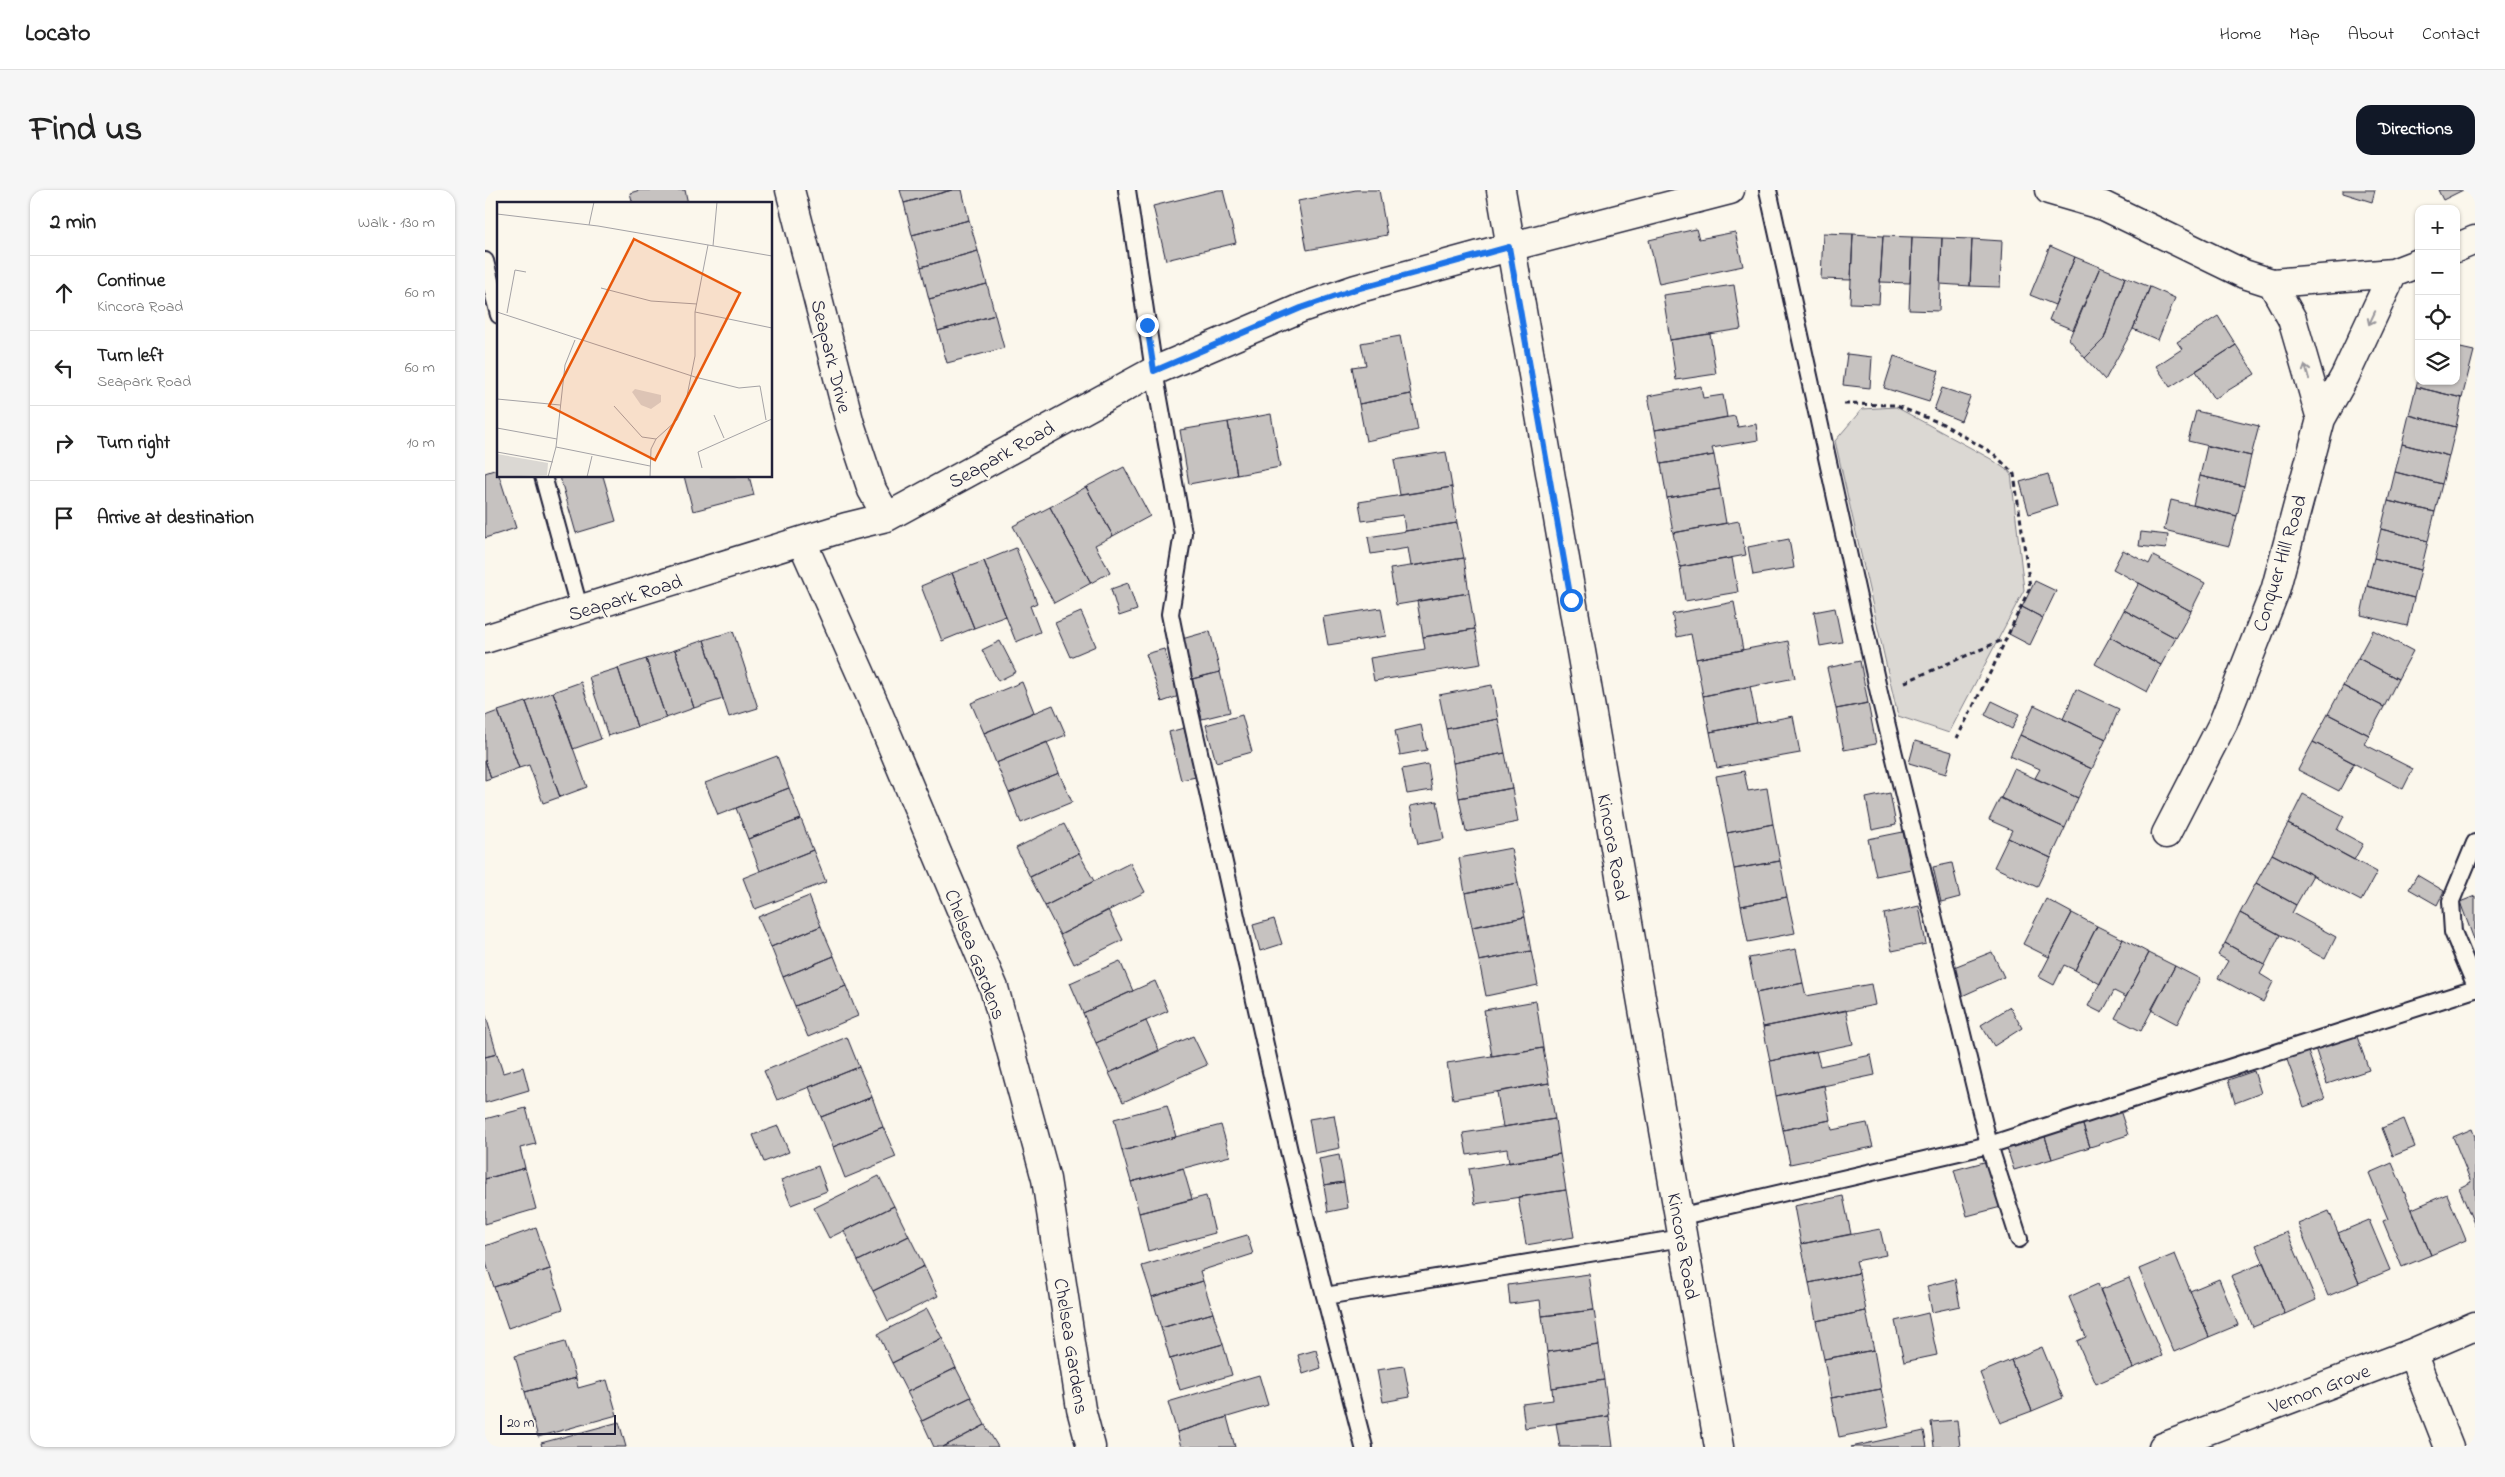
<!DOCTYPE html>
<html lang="en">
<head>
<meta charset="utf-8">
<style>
  body { margin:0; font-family:"Indie Flower",sans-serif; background:#f6f6f6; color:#222 }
  .controls { position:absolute; right:15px; top:15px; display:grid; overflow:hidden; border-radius:10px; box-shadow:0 1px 4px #0004 }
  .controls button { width:45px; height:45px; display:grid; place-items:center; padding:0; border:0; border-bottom:1px solid #e0e0e0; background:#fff; color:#222; font:25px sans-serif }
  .scale { position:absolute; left:15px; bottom:12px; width:116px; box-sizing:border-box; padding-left:5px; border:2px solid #22223b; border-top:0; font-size:14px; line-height:18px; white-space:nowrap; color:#22223b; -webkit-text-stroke:4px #fbf7ec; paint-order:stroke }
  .stop { position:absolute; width:15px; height:15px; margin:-11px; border:4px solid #1a73e8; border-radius:50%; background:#fff }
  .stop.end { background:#1a73e8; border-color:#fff; box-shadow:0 1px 5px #0008 }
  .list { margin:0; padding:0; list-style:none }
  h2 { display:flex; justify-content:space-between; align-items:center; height:65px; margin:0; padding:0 20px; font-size:21px }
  h2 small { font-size:16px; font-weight:400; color:#767676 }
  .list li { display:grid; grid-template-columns:32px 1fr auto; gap:15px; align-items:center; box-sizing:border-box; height:75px; padding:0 20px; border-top:1px solid #e0e0e0 }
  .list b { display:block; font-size:19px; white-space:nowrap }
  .list p { margin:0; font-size:16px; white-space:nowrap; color:#767676 }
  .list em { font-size:16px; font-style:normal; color:#767676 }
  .icon { flex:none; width:28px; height:28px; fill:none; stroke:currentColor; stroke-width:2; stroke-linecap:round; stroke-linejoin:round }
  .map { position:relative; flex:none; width:1990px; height:1257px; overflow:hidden; border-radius:15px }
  header { display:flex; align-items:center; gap:30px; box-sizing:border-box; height:70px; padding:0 25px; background:#fff; border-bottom:1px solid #e0e0e0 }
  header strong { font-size:24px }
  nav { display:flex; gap:28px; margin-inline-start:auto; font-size:18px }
  .intro { display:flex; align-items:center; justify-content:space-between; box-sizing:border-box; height:120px; padding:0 30px }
  h1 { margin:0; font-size:35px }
  .button { padding:12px 22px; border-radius:15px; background:#111827; color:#fff; font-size:18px; font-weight:700 }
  main { display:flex; gap:30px; padding:0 30px }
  aside { flex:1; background:#fff; border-radius:15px; box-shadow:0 1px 4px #0004 }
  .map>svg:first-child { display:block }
</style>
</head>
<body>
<header>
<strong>Locato</strong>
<nav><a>Home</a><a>Map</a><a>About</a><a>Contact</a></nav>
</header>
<div class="intro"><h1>Find us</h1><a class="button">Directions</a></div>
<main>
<aside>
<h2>2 min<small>Walk · 130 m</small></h2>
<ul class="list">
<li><svg class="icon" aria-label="ahead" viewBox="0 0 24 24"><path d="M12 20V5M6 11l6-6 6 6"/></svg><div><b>Continue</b><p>Kincora Road</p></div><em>60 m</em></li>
<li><svg class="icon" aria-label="left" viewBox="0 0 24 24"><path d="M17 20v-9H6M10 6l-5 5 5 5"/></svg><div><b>Turn left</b><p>Seapark Road</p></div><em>60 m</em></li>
<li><svg class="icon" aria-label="right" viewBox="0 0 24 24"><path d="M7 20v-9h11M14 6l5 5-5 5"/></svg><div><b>Turn right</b></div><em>10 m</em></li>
<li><svg class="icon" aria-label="arrive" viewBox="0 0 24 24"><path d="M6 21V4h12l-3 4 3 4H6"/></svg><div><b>Arrive at destination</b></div></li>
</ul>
</aside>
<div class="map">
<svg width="1990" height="1257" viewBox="0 0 1990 1257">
  <rect width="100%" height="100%" fill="#fbf7ec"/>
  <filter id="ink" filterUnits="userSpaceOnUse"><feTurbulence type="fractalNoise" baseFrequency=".02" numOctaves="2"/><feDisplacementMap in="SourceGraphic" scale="10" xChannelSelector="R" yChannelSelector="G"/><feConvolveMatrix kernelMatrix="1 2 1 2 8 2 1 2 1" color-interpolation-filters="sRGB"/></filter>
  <g filter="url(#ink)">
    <!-- green -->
    <path fill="#dbd8d3" stroke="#7e7d87" d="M1411,217L1506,269L1526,283L1539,400L1464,543L1413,526L1350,251L1377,219Z"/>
    <!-- building -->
    <path fill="#c6c2c0" stroke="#22223b" d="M155,0H200L203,14H148L145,3Z
      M415,0H467L419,13Z
      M467,0H477L484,30L427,45L419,13Z
      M733,0H738L751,53L681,70L668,16Z
      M871,0H894L902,45L822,60L813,11Z
      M1858,0H1890L1887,12L1858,3Z
      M1953,0H1978L1958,10Z
      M484,30L493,61L436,77L427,45Z
      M1211,39L1214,49L1250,42L1258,76L1174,94L1164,50Z
      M1338,43L1368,44L1366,90L1336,89Z
      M1368,44L1398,46L1394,114L1365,113Z
      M1398,46L1427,47L1425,93L1395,92Z
      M1427,47L1457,48L1454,121L1424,120Z
      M1457,48L1487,49L1485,96L1455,94Z
      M1487,49L1517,51L1515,97L1485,96Z
      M1565,56L1590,67L1570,115L1545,105Z
      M493,61L502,94L444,109L436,77Z
      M1590,67L1615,77L1589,140L1564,130Z
      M1615,77L1640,87L1619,149L1600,168L1584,149Z
      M1640,87L1665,97L1648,139L1620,190L1600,168L1619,149Z
      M502,94L510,125L453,141L444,109Z
      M1249,95L1256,139L1185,150L1178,105Z
      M1665,97L1690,108L1673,150L1648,139Z
      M510,125L519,158L462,173L453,141Z
      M1733,126L1751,155L1685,197L1671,176L1697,159L1692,152Z
      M1225,144L1231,184L1191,190L1185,150Z
      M915,146L926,204L874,214L867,177L881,175L876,153Z
      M1751,155L1770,184L1729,209L1711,181Z
      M1971,157L1989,161L1977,208L1931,197L1934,185V191H1971Z
      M1362,164L1387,167L1385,198L1358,195Z
      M1409,166L1454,181L1444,212L1399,198Z
      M1216,196L1218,208L1238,205L1242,227L1170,240L1163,206Z
      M1931,197L1977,208L1971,237L1924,225Z
      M1457,198L1485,207L1476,231L1449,220Z
      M926,204L933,240L881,251L874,214Z
      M1711,221L1774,236L1766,266L1703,251Z
      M786,224L795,277L752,285L743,232Z
      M1924,225L1971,237L1964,266L1917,254Z
      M1250,226L1253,237L1271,234L1273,250L1227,258L1229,265L1176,274L1170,240Z
      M743,232L752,285L704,294L695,240Z
      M1917,254L1964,266L1957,294L1910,282Z
      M1722,256L1766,266L1759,296L1715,286Z
      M961,262L967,297L915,305L909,270Z
      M1229,265L1235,299L1182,308L1176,274Z
      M639,277L665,326L628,346L601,297Z
      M12,279L31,338L0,348V283Z
      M1910,282L1957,294L1950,322L1903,311Z
      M1563,284L1572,315L1544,324L1535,292Z
      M118,286L131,331L91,343L75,287Z
      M199,286H264L269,305L208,321Z
      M1715,286L1759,296L1752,326L1708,315Z
      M601,297L628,346L610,355L625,382L606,393L565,317Z
      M967,297L972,333L920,341L918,325L877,331L874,312Z
      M1235,299L1241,333L1188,343L1182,308Z
      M1686,310L1752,326L1744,356L1679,340Z
      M1903,311L1950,322L1943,351L1896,339Z
      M565,317L606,393L569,413L528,336Z
      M1254,331L1261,365L1195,377L1188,343Z
      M972,333L979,368L926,376L923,358L886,364L883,347Z
      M1896,339L1943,351L1936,380L1889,368Z
      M1656,342L1683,345L1681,359L1654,356Z
      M1304,349L1309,378L1268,385L1263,357Z
      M531,358L552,413L545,416L555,442L531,452L499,371Z
      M1638,360L1664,374L1668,366L1720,393L1706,421L1628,379Z
      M979,368L984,403L911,415L905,379Z
      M1247,368L1253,402L1200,411L1195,377Z
      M1889,368L1936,380L1929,408L1882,396Z
      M499,371L521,426L489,438L467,383Z
      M467,383L489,438L457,451L436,396Z
      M1550,391L1571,401L1558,428L1537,417Z
      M643,393L652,420L634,426L626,399Z
      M1654,393L1706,421L1691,448L1639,420Z
      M1882,396L1929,408L1922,436L1876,425Z
      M984,403L990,439L938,447L932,411Z
      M1249,412L1258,460L1211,469L1206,444L1192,447L1187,424Z
      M1537,417L1558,428L1545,455L1524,444Z
      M896,418L901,446L843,455L838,427Z
      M1350,418L1357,452L1335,456L1329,422Z
      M1639,420L1691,448L1676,475L1625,447Z
      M596,422L611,456L585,467L570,433Z
      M990,439L996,474L889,491L885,468L940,459L938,447Z
      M1888,440L1928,461L1913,489L1873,468Z
      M248,441L273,518L244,527L219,450Z
      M725,441L735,482L707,489L697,449Z
      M1625,447L1676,475L1662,502L1610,474Z
      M219,450L238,509L209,518L190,460Z
      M515,451L531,482L513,491L497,460Z
      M1303,451L1310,488L1218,506L1211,469Z
      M679,459L694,506L677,512L661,464Z
      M190,460L209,518L181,528L161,469Z
      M1873,468L1913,489L1899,517L1858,496Z
      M161,469L181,528L152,537L133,478Z
      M1375,471L1383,513L1351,519L1342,478Z
      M133,478L152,537L123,546L104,487Z
      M735,482L745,522L717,529L707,489Z
      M96,492L116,549L88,559L68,502Z
      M537,492L549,522L499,543L486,513Z
      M1007,495L1013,529L961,539L954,505Z
      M1265,496L1272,533L1225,542L1218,506Z
      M1858,496L1899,517L1884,545L1843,524Z
      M1591,499L1634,519L1621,549L1578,529Z
      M68,502L102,597L75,607L41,512Z
      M1507,511L1534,524L1527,539L1500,525Z
      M41,512L75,607L58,613L44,575L34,578L13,521Z
      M1383,513L1391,554L1359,560L1351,519Z
      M568,515L581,545L511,573L499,543Z
      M1549,515L1621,549L1607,579L1535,545Z
      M13,521L34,578L6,588L0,570V526Z
      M1843,524L1884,545L1879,554L1928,579L1918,599L1828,552Z
      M757,525L767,562L731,572L721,535Z
      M1308,526L1315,563L1232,578L1225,542Z
      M1013,529L1020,563L968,573L961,539Z
      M936,535L942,560L915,565L910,541Z
      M699,538L711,587L696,590L684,542Z
      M1535,545L1607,579L1593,608L1550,588L1555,579L1525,566Z
      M1430,551L1467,562L1461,584L1424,573Z
      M562,552L574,583L524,603L511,573Z
      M1828,552L1869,573L1854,601L1813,580Z
      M1020,563L1027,598L974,608L968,573Z
      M292,566L304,598L233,625L220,593Z
      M0,570L6,588L0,590Z
      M943,574L947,600L922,604L917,579Z
      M1529,579L1593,608L1580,638L1516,608Z
      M1259,581L1263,601L1282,598L1288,634L1242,643L1231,586Z
      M574,583L587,612L536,633L524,603Z
      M304,598L316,629L263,649L251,618Z
      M1027,598L1033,632L981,642L974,608Z
      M1405,603L1411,635L1387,640L1381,608Z
      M1818,604L1859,626L1852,640L1878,654L1869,670L1803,634Z
      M1515,608L1580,638L1566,668L1523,648L1527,640L1504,630Z
      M952,611L959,649L933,654L925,616Z
      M316,629L328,660L275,681L263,649Z
      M579,634L594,663L545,687L531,658Z
      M1288,634L1295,671L1249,679L1242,643Z
      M1803,634L1892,682L1876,711L1787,664Z
      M1418,642L1426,679L1391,686L1383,649Z
      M1523,648L1566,668L1552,697L1509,677Z
      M1026,658L1033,693L980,703L974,668Z
      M328,660L341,692L270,719L258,688Z
      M594,663L609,691L560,716L545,687Z
      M1787,664L1828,685L1811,715L1771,693Z
      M1295,671L1302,707L1256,716L1249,679Z
      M645,673L660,702L575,745L560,716Z
      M1467,673L1475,707L1456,712L1448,677Z
      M1932,685L1959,701L1952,715L1924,699Z
      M1033,693L1040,727L987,737L980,703Z
      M1771,693L1811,715L1807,723L1851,747L1840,769L1755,723Z
      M324,706L336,736L286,757L273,727Z
      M1990,706V752L1975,712Z
      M1302,707L1310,743L1263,752L1256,716Z
      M1561,709L1587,723L1564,767L1538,754Z
      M1434,716L1441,754L1407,761L1399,724Z
      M623,720L638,750L589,774L575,745Z
      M1587,723L1612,736L1590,780L1579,775L1569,795L1554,787Z
      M1755,723L1795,745L1780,775L1740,753Z
      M1040,727L1046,761L994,771L987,737Z
      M789,729L797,754L775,761L768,735Z
      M336,736L349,766L298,787L286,757Z
      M1612,736L1638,749L1615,794L1590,780Z
      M1638,749L1664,763L1641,807L1629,801L1617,823L1603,816Z
      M1740,753L1780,775L1775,784L1788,792L1778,812L1733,788L1743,771L1733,765Z
      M1311,759L1318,793L1271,803L1264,768Z
      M1046,761L1053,795L1001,806L994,771Z
      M1507,762L1519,787L1477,806L1469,777Z
      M1664,763L1690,776L1656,841L1630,828Z
      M349,766L361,796L310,816L298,787Z
      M635,771L648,801L598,823L585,793Z
      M1690,776L1715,789L1692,834L1666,820Z
      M670,791L683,821L611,853L598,823Z
      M1318,793L1321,806L1386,794L1390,815L1278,837L1271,803Z
      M361,796L373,826L323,847L310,816Z
      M1051,811L1058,858L1007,866L999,820Z
      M1525,817L1537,838L1509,856L1496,835Z
      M1361,820L1368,854L1285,871L1278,837Z
      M0,823L12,864L0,867Z
      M661,831L674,860L624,883L611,853Z
      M1871,844L1884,880L1842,894L1830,858Z
      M708,846L722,875L638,912L624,883Z
      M362,847L374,877L292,910L279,881Z
      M1058,858L1064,893L968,909L962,873Z
      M1822,859L1840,909L1819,917L1801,867Z
      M1331,861L1335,876L1386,865L1390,885L1291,906L1285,871Z
      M12,864L18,883L38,877L44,900L0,913V867Z
      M374,877L387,907L336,927L324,897Z
      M1769,881L1776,903L1750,913L1743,890Z
      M1064,893L1070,929L1018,937L1012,902Z
      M1339,895L1345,930L1298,940L1291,906Z
      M387,907L398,937L348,957L336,927Z
      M682,915L691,947L637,961L629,929Z
      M1634,917L1643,945L1605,957L1596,929Z
      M41,918L51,954L35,958L40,978L0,989V929Z
      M849,925L855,958L830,963L824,929Z
      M1070,929L1075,964L1024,973L1022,959L982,965L978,943Z
      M1596,929L1605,957L1567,969L1558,940Z
      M1919,929L1930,957L1908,966L1897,938Z
      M1345,930L1347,940L1382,933L1388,957L1305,974L1298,940Z
      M736,935L745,966L646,992L637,961Z
      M293,936L304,962L279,972L268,945Z
      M398,937L411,967L360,988L348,957Z
      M1987,939L1990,947V1036L1974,998L1986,992L1968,947Z
      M1558,940L1567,969L1529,980L1520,952Z
      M1075,964L1081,1000L990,1014L984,979Z
      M854,965L859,992L839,995L834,969Z
      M1503,971L1516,1017L1482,1026L1469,980Z
      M1907,973L1946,1065L1917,1077L1898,1031L1903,1029L1884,983Z
      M333,976L342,1001L306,1015L296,990Z
      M40,978L51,1019L0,1034V989Z
      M698,978L707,1009L654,1023L646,992Z
      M394,986L409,1016L344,1048L329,1018Z
      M859,992L863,1018L843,1022L839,995Z
      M1081,1000L1089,1047L1041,1055L1033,1007Z
      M1962,1004L1981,1050L1946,1065L1927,1019Z
      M721,1006L730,1043L663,1061L654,1023Z
      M1358,1006L1366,1044L1316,1054L1309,1016Z
      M409,1016L424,1046L373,1071L359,1041Z
      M1844,1021L1874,1093L1843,1106L1813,1034Z
      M1884,1030L1905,1080L1874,1093L1853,1043Z
      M51,1038L65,1079L9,1097L0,1070V1056Z
      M1395,1039L1401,1065L1371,1071L1374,1083L1324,1093L1316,1054Z
      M1802,1042L1831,1110L1800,1124L1771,1055Z
      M762,1045L768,1064L715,1081L718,1091L667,1107L657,1076Z
      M424,1046L439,1076L388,1101L373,1071Z
      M1690,1064L1724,1147L1689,1162L1654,1079Z
      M1778,1073L1800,1124L1768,1137L1746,1086Z
      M439,1076L453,1106L403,1131L388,1101Z
      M65,1079L78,1119L23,1138L9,1097Z
      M1374,1083L1381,1121L1331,1131L1324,1093Z
      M1104,1084L1109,1120L1057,1126L1055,1110L1025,1114L1023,1095Z
      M1644,1088L1677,1166L1648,1178L1615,1100Z
      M1470,1089L1475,1116L1447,1122L1442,1096Z
      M1734,1089L1753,1135L1724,1147L1705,1101Z
      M718,1091L728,1123L676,1138L667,1107Z
      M1613,1094L1648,1178L1611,1194L1592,1151L1601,1147L1584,1107Z
      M442,1119L457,1148L407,1173L393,1144Z
      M1109,1120L1114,1155L1062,1162L1057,1126Z
      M1381,1121L1389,1160L1339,1169L1331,1131Z
      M728,1123L738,1154L685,1169L676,1138Z
      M1443,1123L1452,1165L1419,1172L1410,1131Z
      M457,1148L471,1178L422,1202L407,1173Z
      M80,1152L91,1188L40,1202L30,1166Z
      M738,1154L747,1185L695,1200L685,1169Z
      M1114,1155L1119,1190L1067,1198L1062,1162Z
      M1557,1157L1578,1208L1547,1221L1526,1170Z
      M831,1160L836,1178L818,1184L813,1165Z
      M1389,1160L1396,1199L1346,1208L1339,1169Z
      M1526,1170L1547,1221L1515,1233L1495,1183Z
      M919,1176L925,1207L898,1212L892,1180Z
      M471,1178L486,1207L437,1231L422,1202Z
      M774,1185L783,1215L692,1242L683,1212Z
      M91,1188L93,1198L122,1190L132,1225L53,1247L40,1202Z
      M1119,1190L1124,1226L1040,1238L1037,1214L1068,1210L1067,1198Z
      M1396,1199L1404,1237L1354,1247L1346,1208Z
      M486,1207L500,1235L458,1257H449L437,1231Z
      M1124,1226L1128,1257H1075L1071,1233Z
      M742,1227L750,1257H696L692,1242Z
      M1472,1230L1475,1257H1449L1446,1232Z
      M134,1232L141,1257H57L56,1253Z
      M500,1235L513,1257H458Z
      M1439,1241L1442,1257H1366Z"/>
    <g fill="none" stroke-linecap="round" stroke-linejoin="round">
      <!-- service casing -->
      <g stroke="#22223b" stroke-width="20">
        <path id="service" d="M642,0L669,181L698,343L685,424L702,509L804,961L840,1106L1197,1048
          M1283,0L1394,503L1504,955L1534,1049
          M0,71L14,125
          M58,286L95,421
          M1990,653L1966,711L1968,742L1990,794
          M1193,1027L1504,955L1990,799
          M840,1106L879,1257"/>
      </g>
      <!-- minor casing -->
      <g stroke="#22223b" stroke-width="31">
        <path id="minor" d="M305,0L365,234L387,300L402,327
          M1016,0L1234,1257
          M1564,0L1619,16L1759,84L1787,93L1908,83L1934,73
          M1971,58L1990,50
          M1836,229L1860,186L1908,83
          M317,352L391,518L509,798L561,989L596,1219L606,1257
          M0,449L361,337L402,327L669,181L816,118L871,99L1024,57L1245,0
          M1681,644L1738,533L1790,401L1836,229L1807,129L1787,93
          M1927,1163L1964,1257
          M1678,1257L1927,1163L1990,1136"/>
      </g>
      <!-- path -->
      <path stroke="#22223b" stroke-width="3" stroke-dasharray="5 4" stroke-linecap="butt" d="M1359,214L1409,215L1458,234L1509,264L1529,284L1545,397L1509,475L1472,548
        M1420,492L1520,449"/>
      <!-- service -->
      <use href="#service" stroke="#fbf7ec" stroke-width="16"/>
      <!-- minor -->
      <use href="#minor" stroke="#fbf7ec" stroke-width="28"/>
    </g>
    <!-- one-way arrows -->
    <defs><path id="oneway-shaft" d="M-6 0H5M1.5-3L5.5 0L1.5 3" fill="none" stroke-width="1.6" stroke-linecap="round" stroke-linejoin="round" transform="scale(1.25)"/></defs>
    <g stroke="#99979c">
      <use href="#oneway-shaft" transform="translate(1887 128) rotate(115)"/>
      <use href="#oneway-shaft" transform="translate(1822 182) rotate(-106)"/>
    </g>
  </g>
  <g fill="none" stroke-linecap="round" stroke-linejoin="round" filter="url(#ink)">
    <!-- route -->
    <path stroke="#1a73e8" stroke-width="6" d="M662,135L669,181L816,118L871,99L1024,57L1086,410"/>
  </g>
  <g text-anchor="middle" stroke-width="5" stroke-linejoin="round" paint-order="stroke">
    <!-- street labels -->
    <g font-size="20" fill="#22223b" stroke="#fbf7ec">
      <text transform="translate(347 166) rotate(76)" y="7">Seapark Drive</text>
      <text transform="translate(516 264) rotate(-29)" y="7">Seapark Road</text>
      <text transform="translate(1794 373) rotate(-73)" y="7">Conquer Hill Road</text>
      <text transform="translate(140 407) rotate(-17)" y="7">Seapark Road</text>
      <text transform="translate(1129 657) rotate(80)" y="7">Kincora Road</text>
      <text transform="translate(491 764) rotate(69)" y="7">Chelsea Gardens</text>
      <text transform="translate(1199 1056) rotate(80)" y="7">Kincora Road</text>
      <text transform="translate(587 1156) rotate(81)" y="7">Chelsea Gardens</text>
      <text transform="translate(1834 1198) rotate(-21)" y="7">Vernon Grove</text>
    </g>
  </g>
  <!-- overview -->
  <g transform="translate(12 12)">
    <rect width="275" height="275" fill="#fbf7ec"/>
    <path d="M138,187L164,193V200L154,207L144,203L135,190ZM0,252L51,261L50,273L0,275Z" fill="#dbd8d3"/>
    <path fill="none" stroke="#a4a2a5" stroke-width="1" d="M0,12L101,24L275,54M92,23L97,0M216,44L220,0M104,86L154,99L200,102M0,110L198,175L242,186L263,184M198,110L275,126M10,111L18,68L29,70M263,184L269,218M0,197L63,203M117,204L145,235L159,237M217,213L227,236M0,226L60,237M59,245L153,264M0,250L56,260M205,266L201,250L275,217M51,275L59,245L68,163L78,138M90,275L95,254M153,275L154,247L159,237L180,218L189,199L198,154V110L211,43"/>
    <path fill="#e8590c" fill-opacity="0.15" stroke="#e8590c" stroke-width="2.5" d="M137,37L243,91L158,258L52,204Z"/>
    <rect width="275" height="275" fill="none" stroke="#22223b" stroke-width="2.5"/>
  </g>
</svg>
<div class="controls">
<button>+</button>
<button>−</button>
<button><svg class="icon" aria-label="locate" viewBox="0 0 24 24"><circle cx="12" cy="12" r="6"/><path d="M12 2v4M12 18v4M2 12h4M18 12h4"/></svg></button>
<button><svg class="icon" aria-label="layers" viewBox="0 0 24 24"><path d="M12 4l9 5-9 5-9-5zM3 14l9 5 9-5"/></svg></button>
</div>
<div class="scale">20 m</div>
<div class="stop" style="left:1086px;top:410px"></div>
<div class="stop end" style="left:662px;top:135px"></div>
</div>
</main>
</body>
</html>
